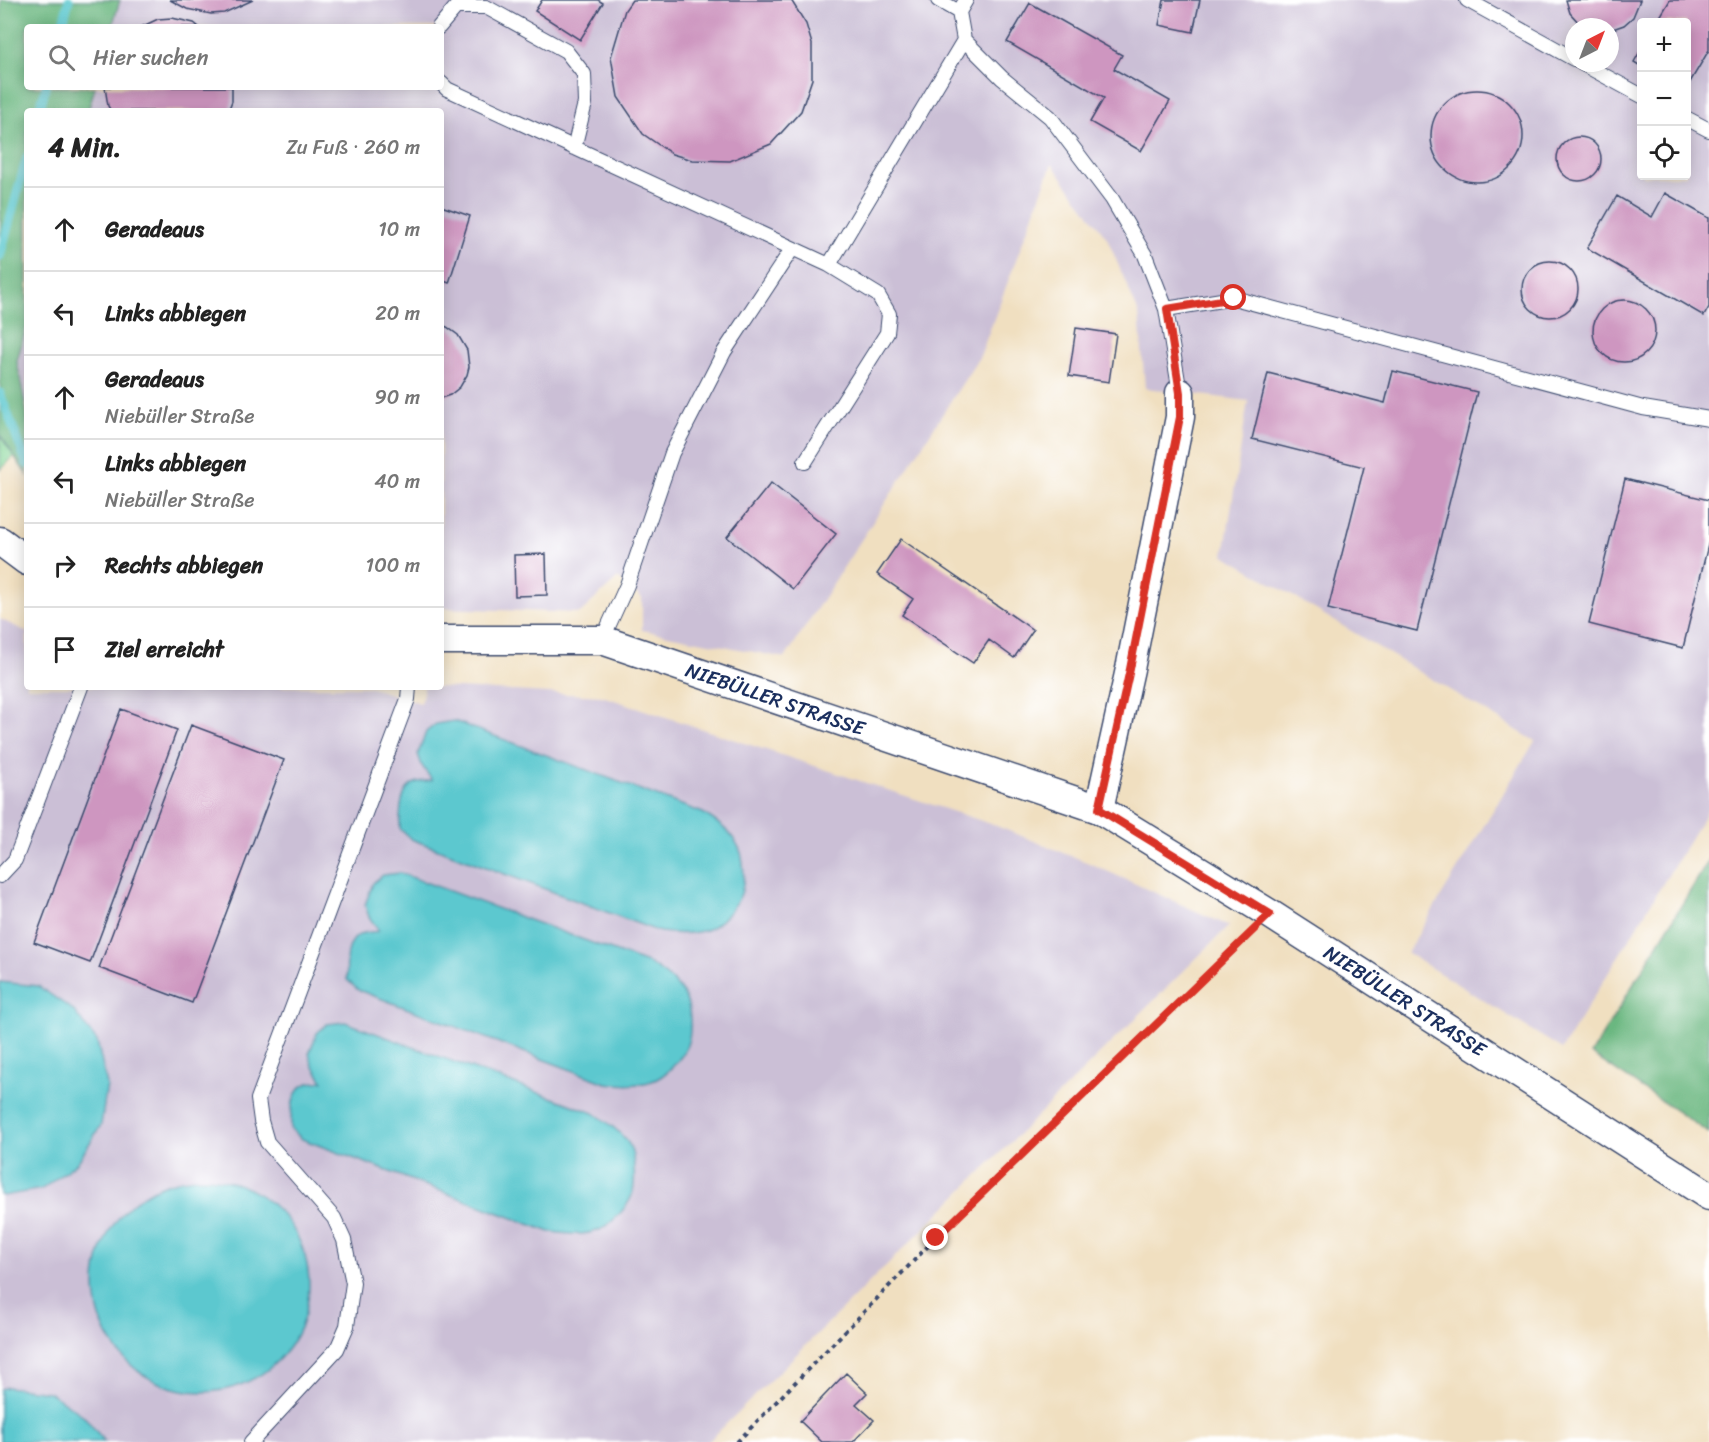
<!DOCTYPE html>
<html lang="de">
<head>
<meta charset="utf-8">
<style>
  body { margin:0; font-family:Sriracha,sans-serif; background:#f6f6f6; color:#222 }
  .controls { position:absolute; right:18px; top:18px; display:grid; overflow:hidden; border-radius:6px; box-shadow:0 3px 15px #0003 }
  .controls button { width:54px; height:54px; display:grid; place-items:center; padding:0; border:0; border-bottom:2px solid #e0e0e0; background:#fff; color:#222; font:30px sans-serif }
  .compass { position:absolute; left:1565px; top:18px; width:54px; height:54px; border-radius:50%; background:#fff; box-shadow:0 3px 15px #0003; rotate:42deg }
  .stop { position:absolute; width:18px; height:18px; margin:-14px; border:4px solid #d93025; border-radius:50%; background:#fff }
  .stop.end { background:#d93025; border-color:#fff; box-shadow:0 2px 6px #0008 }
  .list { margin:0; padding:0; list-style:none }
  h2 { display:flex; justify-content:space-between; align-items:center; height:78px; margin:0; padding:0 24px; font-size:26px }
  h2 small { font-size:20px; font-weight:400; color:#767676 }
  .list li { display:grid; grid-template-columns:39px 1fr auto; gap:18px; align-items:center; box-sizing:border-box; height:84px; padding:0 24px; border-top:2px solid #e0e0e0 }
  .list b { display:block; font-size:22px; white-space:nowrap }
  .list p { margin:0; font-size:20px; white-space:nowrap; color:#767676 }
  .list em { font-size:20px; font-style:normal; color:#767676 }
  .icon { flex:none; width:33px; height:33px; fill:none; stroke:currentColor; stroke-width:2; stroke-linecap:round; stroke-linejoin:round }
  .map { position:relative; flex:none; width:1709px; height:1442px; overflow:hidden }
  .search { position:absolute; background:#fff; box-shadow:0 3px 15px #0003; left:24px; top:24px; width:420px; height:66px; display:flex; align-items:center; gap:15px; box-sizing:border-box; padding:0 21px; border-radius:6px; color:#767676; font-size:22px }
  .panel { position:absolute; background:#fff; box-shadow:0 3px 15px #0003; left:24px; top:108px; width:420px; height:582px; border-radius:6px }
  .map>svg:first-child { display:block }
</style>
</head>
<body>
<div class="map">
<svg width="1709" height="1442" viewBox="0 0 1709 1442">
  <rect width="100%" height="100%" fill="#fff"/>
  <filter id="ink" filterUnits="userSpaceOnUse"><feTurbulence type="fractalNoise" baseFrequency=".0167" numOctaves="2"/><feDisplacementMap in="SourceGraphic" scale="12" xChannelSelector="R" yChannelSelector="G"/><feConvolveMatrix kernelMatrix="1 2 1 2 8 2 1 2 1" color-interpolation-filters="sRGB"/></filter>
  <filter id="wash" filterUnits="userSpaceOnUse"><feTurbulence type="fractalNoise" baseFrequency=".008" numOctaves="4" result="noise"/><feDisplacementMap in="SourceGraphic" scale="24" xChannelSelector="R" yChannelSelector="G"/><feGaussianBlur stdDeviation="1.35" result="paint"/><feColorMatrix in="noise" values="0 0 0 0 0 0 0 0 0 0 0 0 0 0 0 0 0 1.4 0 .05"/><feComposite in="paint" operator="in"/></filter>
  <g filter="url(#wash)">
    <rect width="100%" height="100%" fill="#f0dfc0"/>
    <!-- industrial -->
    <path fill="#cbbfd6" fill-rule="evenodd" d="M120,0H1709V808L1562,1049L1407,953L1535,741L1224,555L1248,401L1145,388L1139,314L1107,238L1052,164L980,356L785,658L642,630V598L618,578L580,613L441,608V111H88L95,87H441V27H112ZM1642,22H1686V176H1642ZM1574,27H1610V63H1574Z
      M27,324V415L17,361Z
      M0,619L27,632V687H368L421,703L424,687H441L602,696L994,825L1089,863L1229,926L708,1442H0Z"/>
    <!-- green -->
    <path fill="#84d697" stroke="#50827a" stroke-width="1.5" d="M0,435L14,456L0,470Z"/>
    <!-- forest -->
    <path fill="#6bb780" stroke="#43736f" stroke-width="1.5" d="M1,0H120L112,27H27V87H95L88,111H27V324L17,361L27,415V475L0,435Z
      M1709,860V1133L1591,1054Z"/>
    <!-- water -->
    <path fill="#5bc8cf" stroke="#3b7c96" stroke-width="1.5" d="M454,721L703,813C717,822 729,830 737,844C745,856 745,881 741,894C736,907 718,926 706,930C690,935 675,934 660,932L411,839L400,829C400,813 399,787 418,782C422,781 428,781 432,780L422,766L418,754L426,732L436,724Z
      M400,873L650,964C663,973 675,981 684,995C691,1007 692,1032 687,1045C683,1058 665,1077 652,1081C637,1086 622,1085 606,1083L358,990L347,980C346,964 345,938 364,933C369,932 375,932 379,931L369,917L365,905L373,883L383,875Z
      M0,982L38,986L73,1010L97,1041L107,1085L101,1125L78,1162L42,1189L3,1196L0,1195Z
      M345,1022L594,1113C607,1122 620,1131 629,1144C635,1155 636,1183 632,1195C628,1207 609,1227 597,1231C581,1236 566,1234 550,1232L302,1139L291,1129C291,1114 290,1088 309,1083C313,1082 319,1082 323,1081L313,1066L309,1054L317,1033L327,1024Z
      M95 1285a107 107 0 1 1 214 0a107 107 0 1 1-214 0Z
      M7,1387L49,1392L84,1416L105,1442H0V1389Z"/>
    <g fill="none" stroke-linecap="round" stroke-linejoin="round">
      <!-- stream -->
      <path stroke="#5bc8cf" stroke-width="9" d="M62,27L69,0
        M39,111L46,87
        M0,256L27,157
        M0,393L27,464"/>
    </g>
    <g id="blocks">
      <!-- building -->
      <path fill="#ce96c0" d="M170,0H253L224,13L211,14L187,9Z
        M542,0H598L603,3L580,40L535,11Z
        M632,0H791L806,24L812,44V79L801,111L771,144L730,161L692,160L672,154L643,134L618,97L611,57L625,10Z
        M1164,0H1200L1193,32L1159,25Z
        M1566,0H1640L1633,17L1624,25L1610,30V27H1586L1581,25L1570,13Z
        M1670,0H1709V50L1686,89V22H1657Z
        M1030,3L1122,55L1114,69L1170,101L1141,151L1090,122L1104,98L1007,42Z
        M172,18L194,23L199,27H141L158,19Z
        M1642,48V67L1634,62Z
        M105,87H232V101L228,111H111L108,106Z
        M1431 136a46 46 0 1 1 92 0a46 46 0 1 1-92 0Z
        M1557 159a22 22 0 1 1 44 0a22 22 0 1 1-44 0Z
        M1665,193L1709,218V307L1704,316L1587,248L1617,196L1652,217Z
        M441,206L470,216L449,283L441,280Z
        M1522 289a28 28 0 1 1 56 0a28 28 0 1 1-56 0Z
        M1593 331a31 31 0 1 1 62 0a31 31 0 1 1-62 0Z
        M441,325L447,327L458,335L467,350L469,367L467,375L460,387L450,395L441,398Z
        M1076,328L1116,334L1109,382L1069,376Z
        M1393,371L1477,392L1417,631L1328,609L1364,467L1252,439L1268,373L1385,403Z
        M1625,479L1709,500V541L1683,648L1589,624Z
        M771,483L836,534L793,589L727,537Z
        M901,539L1033,630L1014,658L989,640L973,663L902,615L913,599L877,574Z
        M546,554L547,595L515,596L514,555Z
        M121,709L177,730L90,963L34,942Z
        M191,725L284,760L192,1003L99,968Z
        M846,1373L867,1393L856,1404L874,1420L853,1442H822L800,1421Z"/>
    </g>
  </g>
  <g filter="url(#ink)">
    <use href="#blocks" fill-opacity="0" stroke="#3b496d" stroke-width="1.5"/>
    <g fill="none" stroke-linecap="round" stroke-linejoin="round">
      <!-- lane casing -->
      <g stroke="#3b496d" stroke-width="16">
        <path id="lane" d="M938,0L959,12
          M966,0L959,12L964,40L1002,78L1050,117L1112,199L1145,255L1166,309L1180,393
          M1467,0L1574,59
          M439,27L456,7H486L566,51L584,74L585,103L574,148
          M1581,63L1642,96
          M441,83L447,89L829,265L878,295L889,314L887,333L805,462
          M1686,118L1709,130
          M829,265L964,40
          M1166,309L1234,298L1643,408L1709,419
          M602,640L627,585L672,453L724,352L792,249
          M0,876L15,860L81,687
          M251,1442L337,1349L347,1326L353,1283L344,1240L334,1218L267,1142L261,1121L258,1099L408,699L409,687"/>
      </g>
      <!-- street casing -->
      <g stroke="#3b496d" stroke-width="31">
        <g id="street">
          <path d="M0,541L27,561"/>
          <path id="s1" d="M441,640H602L1099,809L1270,914L1709,1196"/>
          <path d="M1099,809L1130,669L1180,417V393"/>
        </g>
      </g>
      <!-- path -->
      <path stroke="#3b496d" stroke-width="4" stroke-dasharray="4.5 4.5" stroke-linecap="butt" d="M737,1442L936,1238L1248,935"/>
      <!-- lane -->
      <use href="#lane" stroke="#fff" stroke-width="14"/>
      <!-- street -->
      <use href="#street" stroke="#fff" stroke-width="28"/>
    </g>
  </g>
  <g fill="none" stroke-linecap="round" stroke-linejoin="round" filter="url(#ink)">
    <!-- route -->
    <path stroke="#d93025" stroke-width="8" d="M936,1238L1270,914L1099,809L1130,669L1180,417V393L1167,309L1234,298"/>
  </g>
  <g text-anchor="middle" stroke-width="6" stroke-linejoin="round" paint-order="stroke">
    <!-- street labels -->
    <g font-size="20" fill="#1b2f5e" stroke="#fff">
      <text dy="7" stroke="none"><textPath href="#s1" startOffset="344">NIEBÜLLER STRASSE</textPath></text>
      <text dy="7" stroke="none"><textPath href="#s1" startOffset="1047">NIEBÜLLER STRASSE</textPath></text>
    </g>
  </g>
</svg>
<div class="controls">
<button>+</button>
<button>−</button>
<button><svg class="icon" aria-label="locate" viewBox="0 0 24 24"><circle cx="12" cy="12" r="6"/><path d="M12 2v4M12 18v4M2 12h4M18 12h4"/></svg></button>
</div>
<svg class="compass" viewBox="-18 -18 36 36"><path d="M0-13l5 13h-10z" fill="#e53935"/><path d="M0 13l5-13h-10z" fill="#767676"/></svg>
<div class="stop" style="left:1234px;top:298px"></div>
<div class="stop end" style="left:936px;top:1238px"></div>
<div class="search"><svg class="icon" aria-label="search" viewBox="0 0 24 24"><circle cx="10" cy="10" r="6"/><path d="M15 15l6 6"/></svg>Hier suchen</div>
<section class="panel">
<h2>4 Min.<small>Zu Fuß · 260 m</small></h2>
<ul class="list">
<li><svg class="icon" aria-label="ahead" viewBox="0 0 24 24"><path d="M12 20V5M6 11l6-6 6 6"/></svg><div><b>Geradeaus</b></div><em>10 m</em></li>
<li><svg class="icon" aria-label="left" viewBox="0 0 24 24"><path d="M17 20v-9H6M10 6l-5 5 5 5"/></svg><div><b>Links abbiegen</b></div><em>20 m</em></li>
<li><svg class="icon" aria-label="ahead" viewBox="0 0 24 24"><path d="M12 20V5M6 11l6-6 6 6"/></svg><div><b>Geradeaus</b><p>Niebüller Straße</p></div><em>90 m</em></li>
<li><svg class="icon" aria-label="left" viewBox="0 0 24 24"><path d="M17 20v-9H6M10 6l-5 5 5 5"/></svg><div><b>Links abbiegen</b><p>Niebüller Straße</p></div><em>40 m</em></li>
<li><svg class="icon" aria-label="right" viewBox="0 0 24 24"><path d="M7 20v-9h11M14 6l5 5-5 5"/></svg><div><b>Rechts abbiegen</b></div><em>100 m</em></li>
<li><svg class="icon" aria-label="arrive" viewBox="0 0 24 24"><path d="M6 21V4h12l-3 4 3 4H6"/></svg><div><b>Ziel erreicht</b></div></li>
</ul>
</section>
</div>
</body>
</html>
